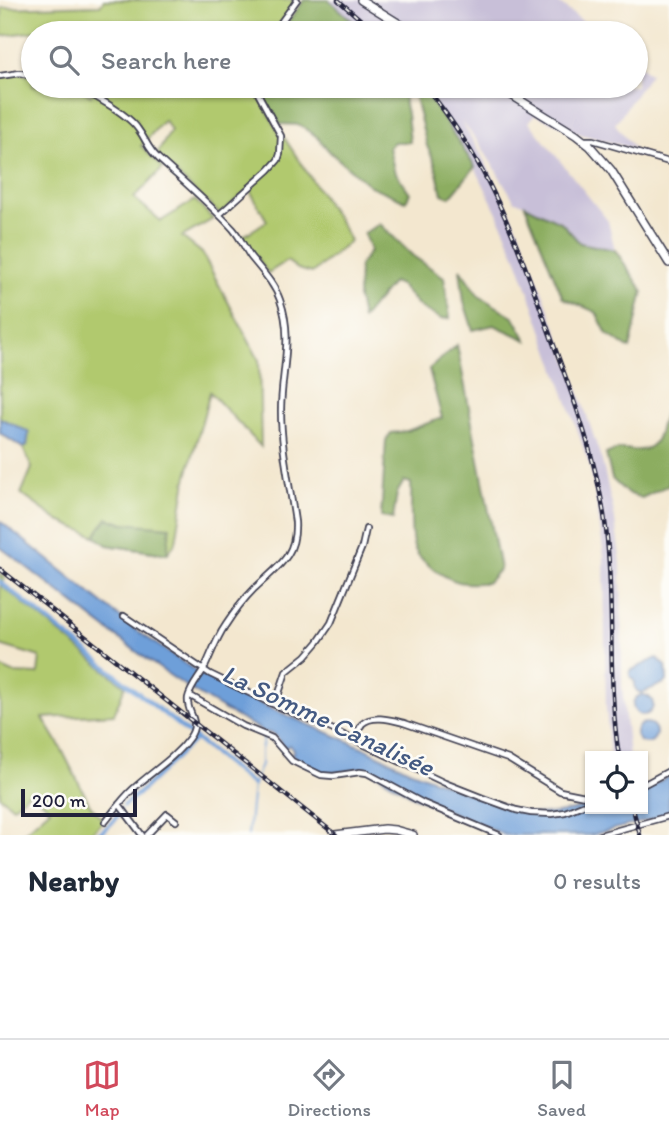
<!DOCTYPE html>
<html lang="en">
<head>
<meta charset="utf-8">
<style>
  body { margin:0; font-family:Itim,sans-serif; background:#f2f2f3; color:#1f2937 }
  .controls { position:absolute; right:21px; bottom:21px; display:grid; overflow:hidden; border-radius:0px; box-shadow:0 2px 5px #0004 }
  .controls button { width:63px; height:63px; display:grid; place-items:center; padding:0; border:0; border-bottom:2px solid #e0e1e3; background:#fff; color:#1f2937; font:35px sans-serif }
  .scale { position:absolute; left:21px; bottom:18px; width:116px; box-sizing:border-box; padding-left:7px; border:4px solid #22223b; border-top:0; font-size:19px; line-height:24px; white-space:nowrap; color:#22223b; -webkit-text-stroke:5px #fdfcf7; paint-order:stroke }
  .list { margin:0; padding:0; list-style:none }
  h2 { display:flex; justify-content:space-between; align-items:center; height:91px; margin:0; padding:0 28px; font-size:30px }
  h2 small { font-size:23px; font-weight:400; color:#747a83 }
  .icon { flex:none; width:38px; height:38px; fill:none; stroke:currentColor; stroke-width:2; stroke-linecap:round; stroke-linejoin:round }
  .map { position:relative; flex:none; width:669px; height:835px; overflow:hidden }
  .search { position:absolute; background:#fff; box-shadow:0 2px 5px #0004; left:21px; right:21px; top:21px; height:77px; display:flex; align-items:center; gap:18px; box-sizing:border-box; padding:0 24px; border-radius:38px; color:#747a83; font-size:26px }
  .sheet { height:203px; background:#fff }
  nav { display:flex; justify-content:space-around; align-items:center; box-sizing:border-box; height:98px; border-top:2px solid #e0e1e3; background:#fff; font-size:19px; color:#747a83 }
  nav a { display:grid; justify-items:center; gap:4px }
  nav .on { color:#d1495b }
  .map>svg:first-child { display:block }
</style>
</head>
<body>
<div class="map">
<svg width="669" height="835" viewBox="0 0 669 835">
  <rect width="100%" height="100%" fill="#fdfcf7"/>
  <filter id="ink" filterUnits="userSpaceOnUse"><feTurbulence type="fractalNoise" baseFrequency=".0143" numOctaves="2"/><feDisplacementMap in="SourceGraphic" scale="14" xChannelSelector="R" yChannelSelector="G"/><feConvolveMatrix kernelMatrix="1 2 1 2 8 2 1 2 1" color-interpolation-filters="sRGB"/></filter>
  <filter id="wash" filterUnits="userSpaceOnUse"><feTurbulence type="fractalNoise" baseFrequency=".00686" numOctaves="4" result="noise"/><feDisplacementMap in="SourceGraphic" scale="28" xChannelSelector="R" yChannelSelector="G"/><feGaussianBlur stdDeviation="1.57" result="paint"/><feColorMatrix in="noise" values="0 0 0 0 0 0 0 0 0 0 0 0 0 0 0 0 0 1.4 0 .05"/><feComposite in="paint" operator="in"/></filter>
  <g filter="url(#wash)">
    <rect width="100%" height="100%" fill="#f3e7cf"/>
    <!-- industrial -->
    <path fill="#c8bfd8" d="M329,0H555L598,33H366Z
      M636,63L650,74L615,124L635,149L580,134L535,115L529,122L608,221L615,250L580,243L562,223L514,200L479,143L461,121L481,154L504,199L522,237L573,374L602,461L614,513L621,564L622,686L629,756H610L606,709L604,556L597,507L590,468L577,429L518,262L499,217L475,167L447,122L420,86H636Z"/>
    <!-- green -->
    <path fill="#b1c96e" stroke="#6a7654" stroke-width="2" d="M104,0H297L273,33H40L36,31L1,36L2,8L100,5Z
      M16,73L33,76V86H71L91,95L97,86H254L281,136L285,139L342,226L350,241L312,273L298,269L287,261L268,273L242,237L267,221L249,189L220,214L156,156L171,130L164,120L141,146L163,168L134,198L161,221L195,200L213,219L182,237L202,253L259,360L261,447L210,392L186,480L176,542L167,554L113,546L95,536L59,521L21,494L32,468L23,448L0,433V76Z
      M0,573L5,578L2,586L125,686L114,714L43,718L60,746L90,805L104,821L89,835H21L50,809L31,791L13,807L0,796V667L13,673L38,674L40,657L0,645Z"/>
    <!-- forest -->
    <path fill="#8cad61" stroke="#57684e" stroke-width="2" d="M304,0H329L366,33H280Z
      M257,86H401L407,114L410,142H394L389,147L394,170L410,193L406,201L370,186L331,153L316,136L300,125L280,124L266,104Z
      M412,86H419L425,91L475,167L450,197L442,194L435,164L427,146Z
      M525,205L562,223L580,243L615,250L643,291L630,349L607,334L596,312L563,298Z
      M380,224L413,256L444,277L450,318L441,319L420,307L400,285L393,282L362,319L358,298L359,266L370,251L364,233Z
      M460,269L479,296L514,317L527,340L494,325L473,330L464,302Z
      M457,345L500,569L487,583C478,583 467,584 459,582C444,578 416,560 413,544C409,524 412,503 411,483L404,481L397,493L393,519L381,517L386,440L391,433L407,431L442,418L429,369Z
      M669,405V485L642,498L627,493L612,479L606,454C611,452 616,449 622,449C630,449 638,452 645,449C664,443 658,417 669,405Z
      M107,518L122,523L170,527L167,554L107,545L95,536Z"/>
    <!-- water -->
    <path fill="#6e9fd9" stroke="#48608a" stroke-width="2" d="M0,418L25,430L29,433L27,446L23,448L0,433Z
      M0,521L136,630L203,676L223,685L265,706L364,748L409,770L516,812C544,816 564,814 590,805V809H643V791L669,776V815L591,835H505L415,797L370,770L360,768L341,772H322L298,761L291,754L294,751L289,745L285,748L274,734L261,731L260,729C171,685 95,619 16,559L0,547Z
      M657,658L666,666L667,681L665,683L641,693L637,691L634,686L635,682L630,676V671Z
      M633 705a10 10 0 1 1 20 0a10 10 0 1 1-20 0Z
      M636 733a10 10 0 1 1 20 0a10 10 0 1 1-20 0Z"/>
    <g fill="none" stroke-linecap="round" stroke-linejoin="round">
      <!-- stream -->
      <path stroke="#6e9fd9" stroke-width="2" d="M248,835L253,785L261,764V750L264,737"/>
      <!-- canal -->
      <path stroke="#6e9fd9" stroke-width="4.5" d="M0,582L253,785
        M124,805L139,793L195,739
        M97,835C106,829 116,821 120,810"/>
    </g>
  </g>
  <g filter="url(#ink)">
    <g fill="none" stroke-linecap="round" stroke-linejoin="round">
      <!-- minor casing -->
      <g stroke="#414051" stroke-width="8">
        <path id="minor" d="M273,33L297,0
          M0,76L20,73L33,76
          M71,86C88,91 128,114 138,129C147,141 147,148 159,159C184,182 210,204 233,229C240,237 244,247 250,256C261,270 274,283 280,300C294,338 281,372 281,411C281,448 290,486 295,522C297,557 277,567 255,588C244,599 234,612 225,626C216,639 211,655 204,669C199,678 190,688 188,698C186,714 202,720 189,738C174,759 151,772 133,789C122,799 114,811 105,822
          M584,140H593L669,162
          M220,214L269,170L278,160L280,154L281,136L254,86
          M124,616L210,674L268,702L327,727L445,783L483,798L516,810L531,813L552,814L565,812L590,802
          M189,695L243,726L272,738L292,761L321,775L333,776L360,772L367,773L423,803L499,835
          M275,705L286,672L306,656L318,642L331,623L362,547L366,529
          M354,740C357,735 359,728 362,724C372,714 392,720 404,723L508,759L560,791L590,797
          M643,785L669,771
          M119,804L142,835
          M147,835L167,814L176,821
          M600,835L669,816"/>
      </g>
      <!-- primary casing -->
      <g stroke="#414051" stroke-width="10">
        <path id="primary" d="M361,0L414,33
          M497,86L576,135L590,146L611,170L669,263
          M335,835L384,829L395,830L413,835"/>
      </g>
      <!-- minor -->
      <use href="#minor" stroke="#fff" stroke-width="4.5"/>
      <!-- primary -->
      <use href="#primary" stroke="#fff" stroke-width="7"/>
      <!-- rail casing -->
      <g stroke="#22223b" stroke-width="4.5">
        <path id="rail" d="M338,0L376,33
          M425,86C450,117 473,151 491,188C516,237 533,289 552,340C575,402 598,463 606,529C615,604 607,681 619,756
          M0,569L336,835
          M633,809L640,835"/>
      </g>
      <!-- rail -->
      <use href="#rail" stroke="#fdfcf7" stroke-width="2" stroke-dasharray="5" stroke-linecap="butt"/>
    </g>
  </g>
  <g text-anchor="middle" stroke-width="5" stroke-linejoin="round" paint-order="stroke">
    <!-- water labels -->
    <g font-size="26" font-style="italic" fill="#445a82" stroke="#fdfcf7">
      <text transform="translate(328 720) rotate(25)" y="9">La Somme Canalisée</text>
    </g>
  </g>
</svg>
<div class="controls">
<button><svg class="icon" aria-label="locate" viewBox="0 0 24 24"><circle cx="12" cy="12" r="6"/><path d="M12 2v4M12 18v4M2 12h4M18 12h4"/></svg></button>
</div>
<div class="scale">200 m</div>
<div class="search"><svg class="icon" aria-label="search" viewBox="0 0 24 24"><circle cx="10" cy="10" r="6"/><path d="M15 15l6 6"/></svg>Search here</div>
</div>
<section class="sheet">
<h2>Nearby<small>0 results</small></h2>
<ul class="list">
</ul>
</section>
<nav>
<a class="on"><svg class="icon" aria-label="map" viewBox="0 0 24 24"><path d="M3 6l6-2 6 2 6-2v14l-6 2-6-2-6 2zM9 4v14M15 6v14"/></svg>Map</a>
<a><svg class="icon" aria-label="directions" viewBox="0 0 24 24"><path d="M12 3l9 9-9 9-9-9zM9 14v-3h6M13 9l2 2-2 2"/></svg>Directions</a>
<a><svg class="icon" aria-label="saved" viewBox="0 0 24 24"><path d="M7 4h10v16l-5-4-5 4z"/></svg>Saved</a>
</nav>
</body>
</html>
